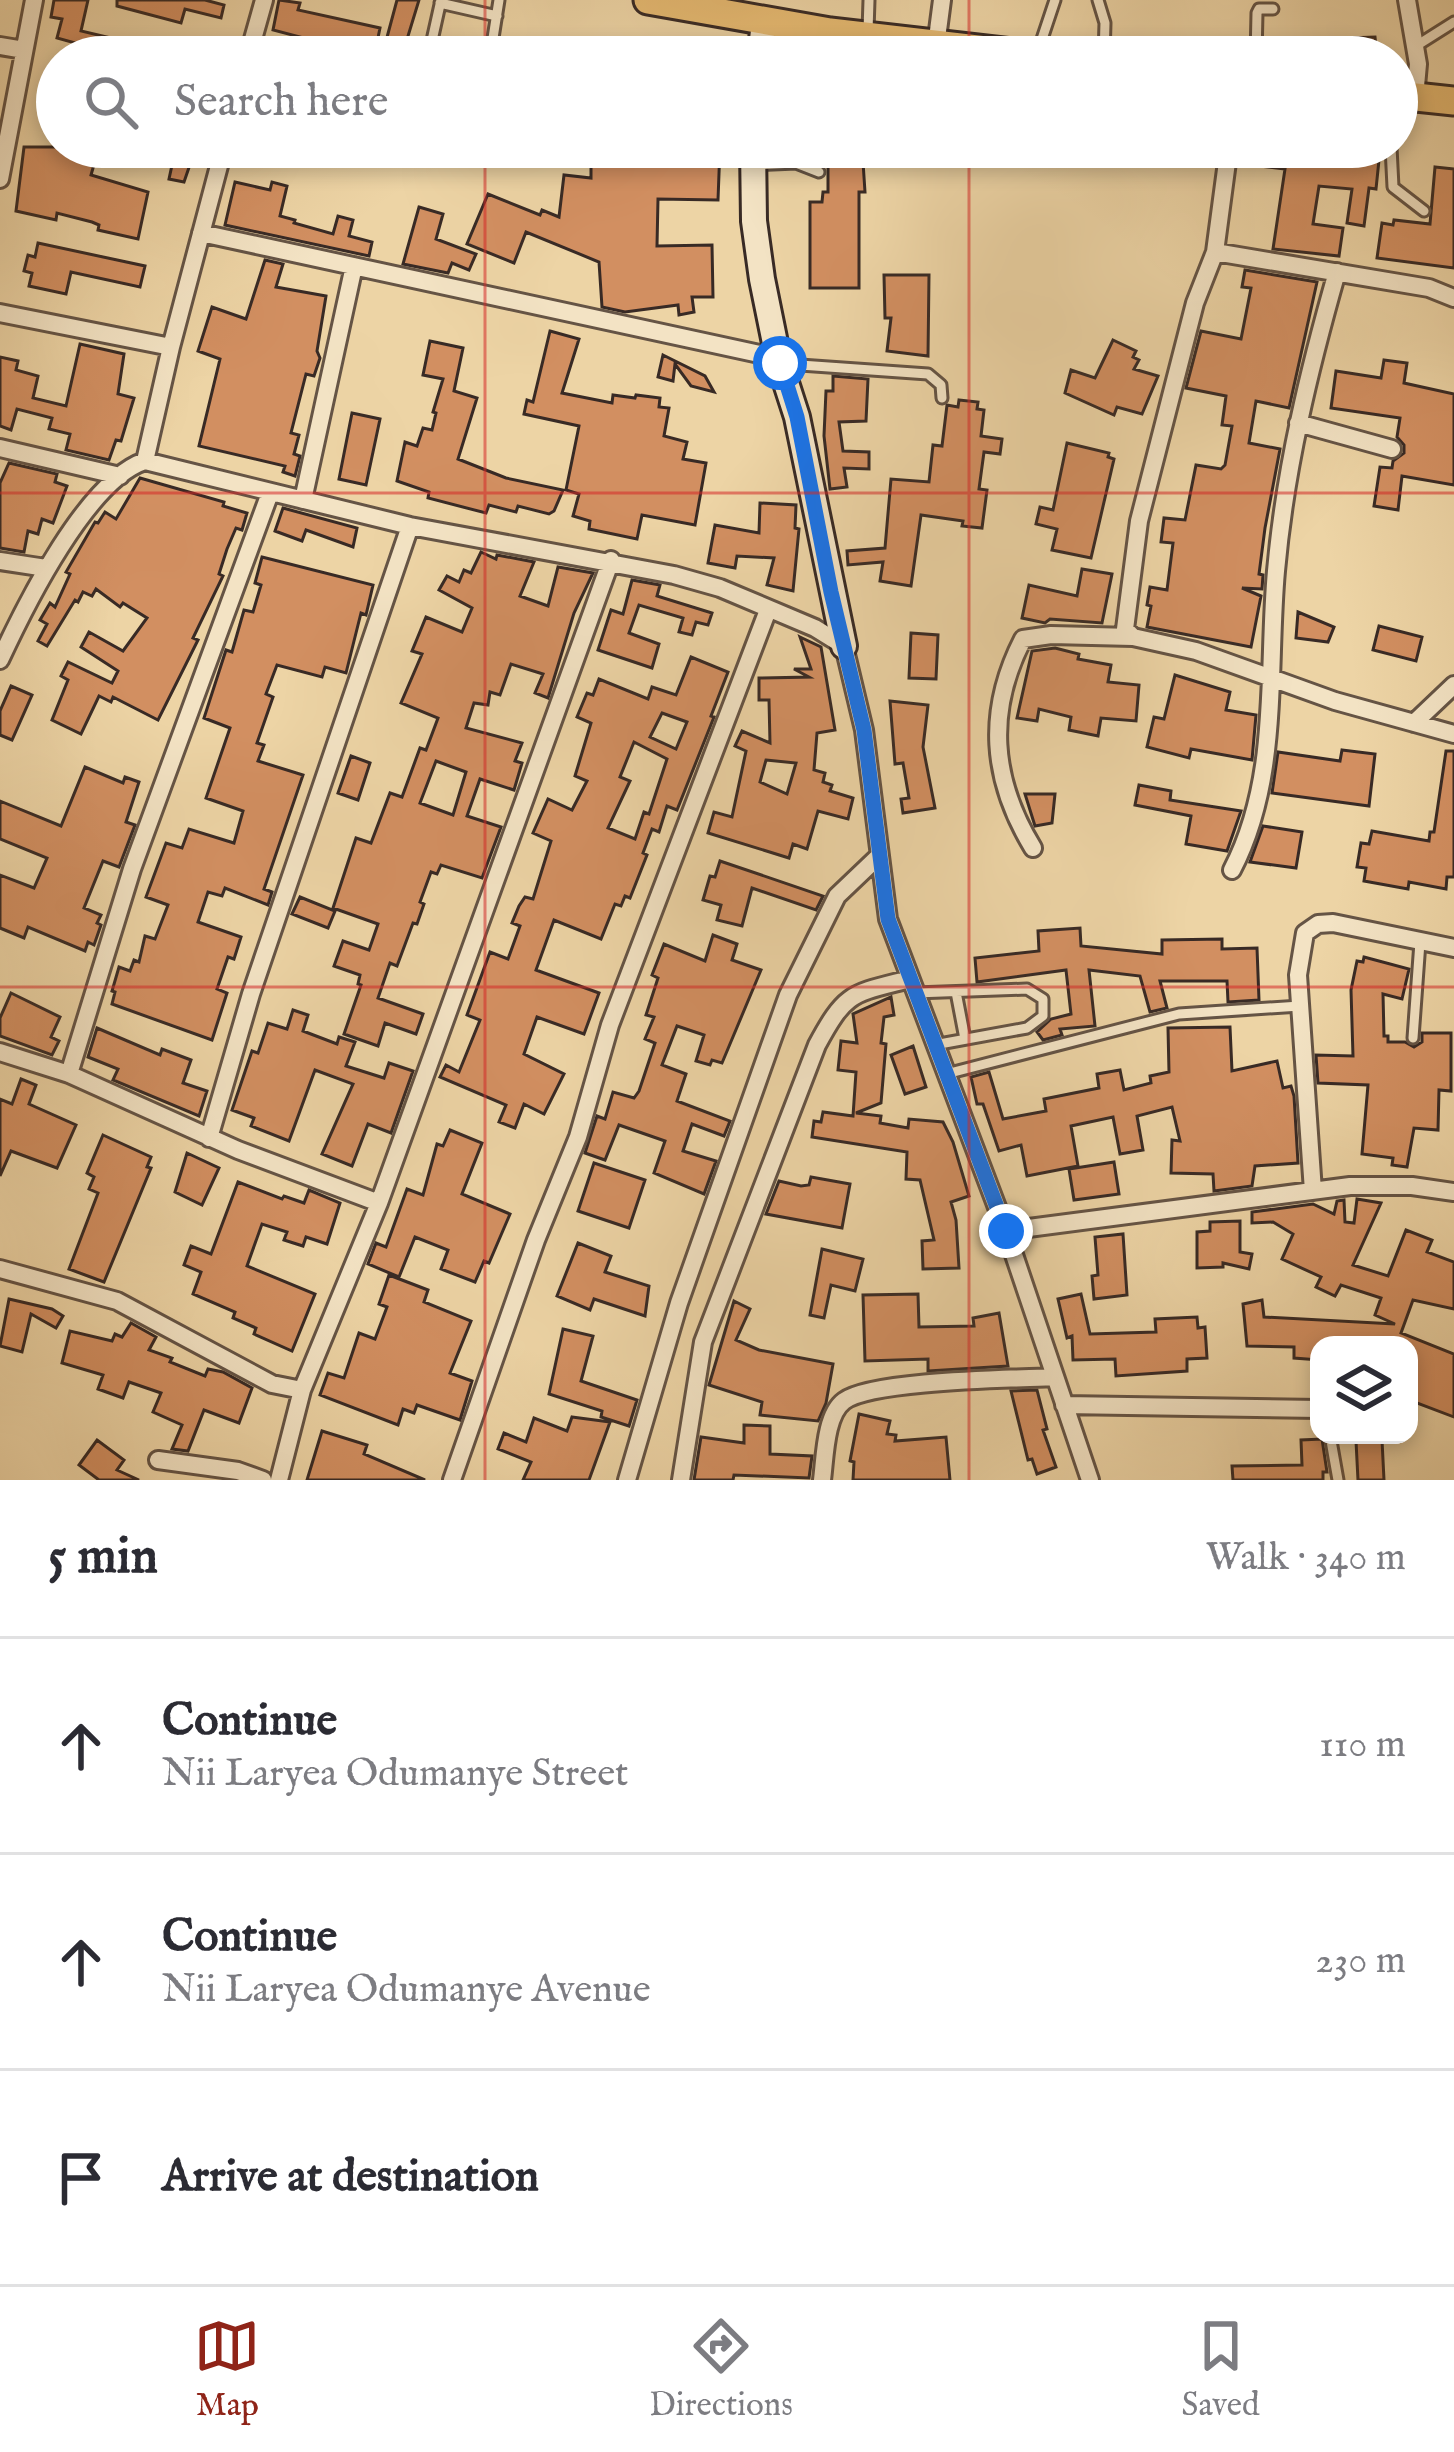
<!DOCTYPE html>
<html lang="en">
<head>
<meta charset="utf-8">
<style>
  body { margin:0; font-family:"IM FELL English",serif; background:#f7f7f7; color:#2b2b33 }
  .controls { position:absolute; right:36px; bottom:36px; display:grid; overflow:hidden; border-radius:24px; box-shadow:0 6px 18px #0003 }
  .controls button { width:108px; height:108px; display:grid; place-items:center; padding:0; border:0; border-bottom:3px solid #e1e1e2; background:#fff; color:#2b2b33; font:60px sans-serif }
  .stop { position:absolute; width:36px; height:36px; margin:-27px; border:9px solid #1a73e8; border-radius:50%; background:#fff }
  .stop.end { background:#1a73e8; border-color:#fff; box-shadow:0 3px 12px #0008 }
  .list { margin:0; padding:0; list-style:none }
  h2 { display:flex; justify-content:space-between; align-items:center; height:156px; margin:0; padding:0 48px; font-size:51px }
  h2 small { font-size:39px; font-weight:400; color:#7c7c81 }
  .list li { display:grid; grid-template-columns:78px 1fr auto; gap:36px; align-items:center; box-sizing:border-box; height:216px; padding:0 48px; border-top:3px solid #e1e1e2 }
  .list b { display:block; font-size:45px; white-space:nowrap }
  .list p { margin:0; font-size:39px; white-space:nowrap; color:#7c7c81 }
  .list em { font-size:39px; font-style:normal; color:#7c7c81 }
  .icon { flex:none; width:66px; height:66px; fill:none; stroke:currentColor; stroke-width:2; stroke-linecap:round; stroke-linejoin:round }
  .map { position:relative; flex:none; width:1454px; height:1480px; overflow:hidden }
  .search { position:absolute; background:#fff; box-shadow:0 6px 18px #0003; left:36px; right:36px; top:36px; height:132px; display:flex; align-items:center; gap:30px; box-sizing:border-box; padding:0 42px; border-radius:66px; color:#7c7c81; font-size:45px }
  .sheet { height:804px; background:#fff }
  nav { display:flex; justify-content:space-around; align-items:center; box-sizing:border-box; height:168px; border-top:3px solid #e1e1e2; background:#fff; font-size:33px; color:#7c7c81 }
  nav a { display:grid; justify-items:center; gap:6px }
  nav .on { color:#8f2418 }
  .map>svg:first-child { display:block }
</style>
</head>
<body>
<div class="map">
<svg width="1454" height="1480" viewBox="0 0 1454 1480">
  <rect width="100%" height="100%" fill="#edd4a5"/>
  <filter id="stains"><feTurbulence type="fractalNoise" baseFrequency=".00167" numOctaves="4"/><feColorMatrix values="0 0 0 0 .2 0 0 0 0 .09 0 0 0 0 .02 0 0 0 .5 -.17"/></filter>
  <radialGradient id="worn" r=".72"><stop offset=".6" stop-color="#630" stop-opacity="0"/><stop offset="1" stop-color="#630" stop-opacity=".3"/></radialGradient>
  <!-- building -->
  <path fill="#d28f61" stroke="#382a25" stroke-width="3" fill-rule="evenodd" d="M54,0H88L81,31L119,40L118,45L146,52L145,57H76L79,44L57,38L62,19L51,17Z
    M117,0H205L224,5L221,18L185,9L181,23L117,6Z
    M279,0L300,3L298,10L380,28L374,57L303,42L304,38L273,30Z
    M397,0H419L405,46L386,41Z
    M1375,37L1377,56L1319,57L1318,39Z
    M24,147H99L91,175L148,192L138,239L98,230L99,225L92,222L57,213L56,220L16,211Z
    M120,147H196L184,182L169,179L172,165L119,152Z
    M679,147H720L718,200L658,199L657,246L712,245L713,297H692L694,312L679,315L678,305L625,312L602,307L599,262L526,232L514,263L467,244L488,194L540,215L542,210L559,217L564,175L591,178V150L679,151Z
    M828,147H862L865,192H859V288H810V202H822L823,192H828Z
    M1244,147H1309V154L1379,160L1376,189L1369,188L1364,226L1347,223L1352,189L1319,186L1313,224L1343,228L1339,256L1273,249L1285,169L1242,164Z
    M1435,167L1454,169V268L1377,258L1382,223L1393,225L1394,220L1430,224Z
    M235,182L270,190L272,182L287,186L280,216L295,220L294,223L333,234L338,216L353,220L349,236L372,242L369,256L225,225Z
    M419,207L443,214L436,239L476,254L469,270L452,263L448,273L403,264Z
    M38,243L145,266L140,287L71,272L66,294L29,286L32,273L24,271L28,255L35,257Z
    M265,260L283,264L276,287L326,296L317,351L320,358L314,376L306,374L291,433L299,435L294,454L300,456L295,476L283,472L285,466L199,446L220,359L198,351L212,307L246,319Z
    M1245,270L1317,282L1289,408L1256,401L1249,443L1280,449L1265,528L1259,574L1263,575L1262,589L1242,588L1261,596L1251,647L1147,627L1151,606L1147,605L1150,587L1167,590L1173,543L1161,542L1164,518L1185,520L1196,465L1221,469L1225,465L1232,426L1222,425L1226,396L1186,388L1201,331L1241,339L1251,288L1242,287Z
    M884,275H929L928,356L887,351L891,318H885Z
    M550,331L579,339L562,393L612,403L613,395L635,398L636,395L660,398L659,407L669,408L664,436L687,442L683,459L706,463L695,525L642,515L637,539L589,529L590,521L573,516L579,494L566,490L579,426L524,414L527,400L533,402Z
    M1113,340L1136,351L1133,357L1139,360L1134,369L1158,376L1142,414L1117,407L1114,415L1065,393L1071,370L1095,378Z
    M430,341L463,348L454,391L477,398L458,459L506,478L563,490L554,511L549,514L518,506L516,512L489,505L486,513L428,498L429,492L397,481L405,442L417,446L423,428L432,430L436,413L433,412L443,379L423,375Z
    M80,344L124,354L118,394L134,398L121,441L116,440L109,460L66,450L70,434L49,429L52,418L17,409L11,430L0,426V357L18,361L16,370L38,376L33,398L66,406Z
    M663,355L705,376L714,392L691,386L675,364L673,381L658,377Z
    M1384,360L1407,363L1404,383L1454,394V485L1402,476L1398,510L1374,506L1380,467L1392,468L1393,461L1404,453V445L1397,437L1400,418L1331,408L1336,371L1381,378Z
    M833,376L868,379L866,421L839,422L843,451L869,452V469L844,468L847,487L830,489L824,436L826,391H833Z
    M959,400L978,402L977,409L984,410L981,436L1002,439L1000,454L984,452L979,489L987,490L982,528L962,526L963,521L921,515L911,586L880,581L883,562L848,565L847,551L885,548L891,479L929,482L933,445L942,446L947,405L958,407Z
    M352,413L380,419L366,485L339,479Z
    M1067,443L1109,453L1108,457L1114,459L1091,558L1052,550L1057,529L1036,524L1040,507L1053,510Z
    M9,463L57,474L55,482L67,486L53,523L42,519L38,534L28,531L24,552L0,548V483Z
    M140,478L224,502L223,506L247,513L242,530L236,528L227,549L219,574L223,576L193,638L198,640L158,720L113,697L111,702L99,696L81,734L52,720L68,680L61,676L68,662L112,683L118,671L81,647L89,632L123,651L147,618L123,603L120,607L96,589L92,596L83,592L78,602L75,600L47,646L38,641L47,624L40,620L50,603L55,607L70,574L66,572L95,522L98,523L105,512L116,519Z
    M760,503L796,505L795,528L799,529L793,591L767,585L774,558L737,556L735,568L708,563L715,525L759,533Z
    M283,508L357,528L353,547L306,530L302,541L275,531Z
    M481,552L496,559L497,555L534,562L520,596L548,606L558,567L593,573L574,613L548,698L535,693L543,674L511,664L500,695L490,692L488,705L474,703L466,728L522,743L515,761L522,763L514,790L480,779L467,816L501,827L482,878L441,865L437,874L431,872L420,902L424,904L417,924L413,923L397,966L390,963L378,998L423,1014L416,1034L385,1023L378,1046L344,1034L361,985L358,984L360,975L334,966L343,941L369,950L378,924L333,908L356,838L371,843L390,793L402,797L420,748L426,750L438,718L401,703L422,654L412,651L426,617L462,632L472,608L439,590L447,576L459,582L464,570L471,573ZM436,761L466,772L453,815L420,803Z
    M262,557L373,585L366,615L361,613L346,673L325,667L322,677L277,665L266,694L273,697L257,743L264,745L258,761L303,775L264,889L272,892L268,905L225,888L222,896L208,892L198,922L241,937L234,959L228,957L217,989L227,993L212,1040L112,1004L115,992L112,991L119,967L130,971L134,960L139,962L145,936L155,939L168,905L146,897L166,843L182,848L189,829L234,843L243,811L206,798L230,728L204,718L226,650L232,652L244,610L253,612L261,585L255,583Z
    M1082,569L1112,574L1102,623L1050,619L1045,623L1022,618L1029,585L1077,596Z
    M632,580L660,585L657,596L712,613L708,625L696,622L692,635L679,632L683,618L639,605L629,633L659,644L652,668L598,650L611,610L623,614Z
    M1298,612L1334,627L1328,642L1296,638Z
    M1379,626L1422,637L1416,661L1373,650Z
    M911,633L938,635L936,679L909,678Z
    M800,637L821,647L835,730L817,733L814,770L825,773L823,782L832,785L830,791L853,798L848,819L818,811L807,849L793,844L789,858L708,833L714,812L732,817L746,751L735,746L742,731L770,743L769,700H759V678L809,677L794,669H811ZM766,760L796,763L787,794L760,782Z
    M1055,648L1079,654L1078,659L1111,665L1108,682L1139,685L1136,721L1101,718L1098,736L1069,730L1071,717L1039,709L1037,721L1017,718L1032,651Z
    M691,657L728,672L711,716L714,717L677,810L667,806L659,832L652,829L643,853L647,855L630,898L625,896L621,906L615,904L601,939L554,920L536,970L599,993L584,1034L537,1017L524,1054L564,1074L544,1114L524,1104L515,1128L499,1122L506,1105L440,1077L446,1065L459,1072L480,1020L467,1015L490,952L508,959L520,926L512,923L519,906L525,897L533,899L551,841L533,833L548,799L572,810L587,781L575,776L591,723L577,717L587,693L593,695L599,679L648,699L652,687L676,695ZM662,713L687,722L676,749L650,737ZM634,742L667,759L649,814L644,812L635,839L608,828L630,781L620,777Z
    M1175,675L1230,692L1226,710L1256,715L1252,760L1191,749L1189,758L1147,747L1154,717L1164,719Z
    M11,686L32,695L12,740L0,735V711Z
    M890,701L928,705L923,747L935,808L903,813L901,799L909,798L903,763L895,764Z
    M1342,750L1375,754L1369,806L1272,793L1278,752L1340,761Z
    M1446,751H1454V877H1447L1446,889L1409,882L1408,889L1364,881L1366,868L1357,867L1361,843L1369,844L1372,831L1429,841L1430,832H1434Z
    M351,756L370,763L358,800L338,793Z
    M85,767L123,783L125,777L139,782L126,822L135,825L119,867L103,861L84,908L101,915L97,923L101,925L94,945L88,942L85,951L28,927L24,938L0,928V875L34,888L47,858L0,839V801L61,826Z
    M1139,785L1171,791L1170,800L1241,811L1227,851L1186,844L1191,816L1135,805Z
    M1025,794H1055L1052,823L1035,826Z
    M1263,826L1302,832L1296,868L1250,862Z
    M720,861L823,896L816,910L752,888L742,926L717,920L721,905L703,900L710,876L715,877Z
    M300,897L335,911L328,928L292,914Z
    M1080,928L1081,946L1162,954V940L1222,939V949L1257,948L1259,1000L1228,1002L1227,981H1160L1167,1008L1150,1012L1140,976L1089,970L1095,1026L1060,1029L1062,1035L1043,1040L1037,1032L1051,1019L1071,1014L1066,970L977,982L975,958L1039,951L1038,931Z
    M713,935L737,944L732,960L761,970L722,1063L712,1060L710,1065L696,1061L704,1035L677,1026L662,1065L686,1074L677,1101L730,1121L724,1136L692,1124L683,1151L716,1161L704,1194L654,1173L665,1141L619,1125L605,1160L585,1153L597,1116L605,1119L613,1092L634,1098L639,1091L655,1043L645,1039L654,1017L646,1015L658,978L652,975L664,944L705,961Z
    M1364,957L1409,969L1402,999L1383,994L1384,1036H1388V1042H1405L1414,1047L1422,1042V1033H1451V1091L1439,1090L1438,1130L1414,1128L1407,1167L1392,1165L1393,1158L1362,1154L1368,1085L1318,1083L1316,1055L1353,1056L1351,990L1357,961L1363,962Z
    M11,993L60,1017L51,1037L59,1041L52,1055L0,1036V1018Z
    M891,997L894,1015L884,1017L881,1043L886,1044L881,1103L856,1113L881,1116L880,1123L908,1128L909,1119L943,1122L953,1142L969,1196L951,1202L956,1220L959,1268L923,1269L922,1241L934,1240L920,1180L906,1179L907,1152L812,1137L814,1121L821,1122L823,1112L853,1116L856,1072L838,1070L841,1041L857,1043L853,1014Z
    M293,1010L308,1015L303,1031L337,1044L339,1037L355,1042L346,1066L384,1078L389,1063L413,1071L391,1133L368,1124L352,1166L322,1154L353,1084L315,1070L289,1141L251,1126L254,1118L232,1110L252,1051L258,1053L268,1023L287,1029Z
    M1230,1027L1232,1071L1277,1061L1283,1088L1291,1086L1294,1096L1298,1163L1255,1166L1252,1186L1214,1191L1213,1174L1171,1173L1172,1140L1180,1141L1172,1107L1137,1116L1143,1150L1120,1154L1113,1117L1071,1126L1078,1166L1027,1176L1021,1145L999,1151L983,1104H977L971,1077L989,1072L1003,1119L1046,1111L1044,1099L1099,1088L1097,1074L1120,1070L1124,1090L1151,1083L1150,1076L1169,1072L1168,1028Z
    M97,1028L160,1055L162,1049L191,1060L183,1083L207,1091L199,1116L113,1080L118,1069L88,1057Z
    M913,1046L926,1087L905,1094L891,1055Z
    M21,1079L36,1085L29,1104L76,1125L57,1168L11,1151L0,1176V1099L12,1104Z
    M450,1130L482,1143L462,1194L510,1214L489,1263L484,1261L475,1282L441,1269L448,1250L415,1237L399,1277L368,1264L376,1243L386,1247L407,1189L423,1195L437,1144L443,1146Z
    M103,1135L151,1157L147,1167L151,1168L104,1282L69,1269L98,1193L89,1189L94,1177L87,1173Z
    M187,1153L219,1168L202,1205L175,1192Z
    M1114,1162L1119,1194L1074,1200L1069,1169Z
    M594,1163L645,1180L629,1228L578,1211Z
    M811,1177L850,1184L842,1228L766,1214L779,1181L801,1186L809,1185Z
    M238,1182L282,1199L284,1196L304,1203L309,1190L340,1203L327,1244L306,1237L303,1246L284,1240L287,1232L262,1224L247,1266L315,1294L292,1351L254,1334L256,1328L233,1318L235,1312L193,1294L201,1272L184,1265L191,1246L211,1254Z
    M1357,1199L1381,1203L1353,1265L1388,1276L1406,1230L1432,1240L1427,1252L1454,1262V1309L1413,1300L1401,1333L1454,1354V1417L1409,1400V1345H1319V1360L1294,1358V1347L1247,1346L1243,1304L1262,1300L1264,1317L1395,1324L1375,1315L1381,1298L1341,1285L1335,1296L1316,1287L1321,1277L1282,1259L1293,1234L1273,1222L1252,1223V1212L1313,1204L1334,1214L1337,1201L1344,1200L1345,1222L1354,1223Z
    M1240,1221V1252L1252,1254L1249,1269L1223,1263V1267L1197,1268V1232L1210,1231V1222Z
    M1123,1234L1127,1295L1094,1299L1092,1276L1098,1275L1095,1237Z
    M578,1243L611,1256L605,1272L649,1286L645,1316L594,1299L590,1310L557,1296Z
    M822,1249L863,1259L855,1291L831,1285L824,1318L810,1315Z
    M389,1275L428,1290L424,1302L471,1321L450,1373L472,1381L460,1420L417,1405L414,1413L403,1409L398,1425L320,1395L328,1373L344,1378L359,1333L375,1339L387,1307L379,1304Z
    M918,1294L919,1327L974,1326L973,1318L999,1313L1008,1366L928,1371V1359L865,1361L863,1295Z
    M1081,1294L1090,1334L1156,1332L1155,1319L1197,1317L1198,1328L1205,1327L1207,1358L1187,1359V1371L1116,1376L1115,1359L1073,1360L1072,1336L1067,1338L1058,1299Z
    M9,1299L52,1309L63,1316L56,1328L31,1314L22,1352L0,1346Z
    M734,1301L750,1309L736,1340L759,1350L833,1364L826,1403L818,1421L760,1415L762,1402L709,1385Z
    M131,1323L156,1337L149,1350L172,1358L170,1362L205,1376L208,1369L223,1372L252,1388L239,1423L204,1410L188,1451L172,1449L182,1425L153,1412L161,1393L129,1382L123,1398L98,1389L103,1375L62,1363L70,1331L112,1341L115,1334L122,1337Z
    M563,1329L593,1336L581,1381L637,1400L629,1426L601,1417L602,1411L549,1394Z
    M1037,1390L1047,1429L1043,1430L1056,1467L1037,1474L1032,1459L1028,1460L1011,1391Z
    M859,1414L890,1421L887,1434L896,1435L895,1441L946,1437L950,1480H853L854,1462L850,1461Z
    M572,1417L610,1422L589,1480H523L531,1462L498,1449L504,1433L526,1442L534,1418L567,1431Z
    M744,1425L770,1426V1454L812,1456L809,1478L734,1475L733,1480H694L701,1437L744,1443Z
    M322,1431L367,1445L364,1454L425,1480H307Z
    M1322,1439L1327,1472H1323V1480H1233L1232,1466L1302,1465L1301,1440Z
    M97,1440L124,1460L117,1470L139,1480H99L79,1465Z
    M1382,1440L1384,1480H1358L1356,1441Z"/>
  <g fill="none" stroke-linecap="round" stroke-linejoin="round">
    <!-- lane casing -->
    <g stroke="#655445" stroke-width="15">
      <path id="lane" d="M1098,0L1105,23L1104,57
        M440,3L497,16
        M868,31L869,0
        M1416,46L1454,22
        M1038,51L1055,0
        M433,57L431,45L441,0
        M490,57L499,0
        M1256,57L1257,13L1259,9H1273
        M1391,147L1393,187L1424,211
        M753,165L796,163L819,172
        M786,364L928,374L941,385L942,398
        M956,992L965,1039
        M915,993L1027,989L1043,999V1016L1027,1028L934,1045
        M1413,1038L1420,942
        M946,1074L1179,1014L1300,1006
        M1330,1435L1338,1480"/>
    </g>
    <!-- street casing -->
    <g stroke="#655445" stroke-width="22">
      <path id="street" d="M1407,0L1418,64L1415,97
        M0,46L24,50
        M936,46L942,0
        M248,57L264,0
        M1229,147L1215,252L1195,303L1139,521L1125,629L1133,637L1196,651L1335,701L1454,734
        M0,179L34,0
        M201,233L778,358
        M1215,252L1429,288L1454,298
        M0,313L171,347
        M1298,423L1392,449
        M0,448L120,476
        M145,461L171,347L224,147
        M303,500L354,266
        M0,561L46,568
        M0,660C25,606 87,480 145,461L410,526L674,575L720,588L815,628L844,646L864,730L888,919L1006,1231L1090,1480
        M1414,723L1454,685
        M1033,848C991,779 986,711 1023,639L1051,635L1133,637
        M1232,870C1280,778 1267,671 1276,571C1285,469 1309,370 1337,272
        M0,1052L69,1074L238,1150L379,1203
        M69,1074L132,869L270,493
        M209,1138L251,994L410,526
        M1313,1191L1298,975L1305,933L1318,924L1333,923L1454,948
        M1006,1231L1350,1186H1412L1454,1192
        M0,1269L117,1301L272,1384L302,1390
        M1064,1405L1319,1409
        M158,1460L238,1471L263,1480
        M279,1480L302,1390L379,1203L611,560
        M452,1480L536,1240L578,1137L610,1025L768,610
        M627,1480L679,1303L788,995L837,896L880,855
        M681,1480L703,1342L817,1045C846,991 852,994 910,979
        M822,1480C825,1458 825,1415 844,1401C872,1380 1015,1379 1055,1377"/>
    </g>
    <!-- secondary casing -->
    <g stroke="#382a25" stroke-width="30">
      <path id="secondary" d="M760,57L764,23
        M753,147L754,221L762,279L778,358L797,417L844,646"/>
    </g>
    <!-- primary casing -->
    <g stroke="#382a25" stroke-width="33">
      <path id="primary" d="M648,0L830,32L1047,57
        M1397,95L1454,101"/>
    </g>
    <!-- lane -->
    <use href="#lane" stroke="#f3e3c4" stroke-width="9"/>
    <!-- street -->
    <use href="#street" stroke="#f3e3c4" stroke-width="16"/>
    <!-- secondary -->
    <use href="#secondary" stroke="#f3e3c4" stroke-width="24"/>
    <!-- primary -->
    <use href="#primary" stroke="#e6ba72" stroke-width="27"/>
  </g>
  <g fill="none" stroke-linecap="round" stroke-linejoin="round">
    <!-- route -->
    <path stroke="#1a73e8" stroke-width="15" d="M780,363L797,417L831,592L864,730L888,919L1006,1231"/>
  </g>
  <!-- grid -->
  <path fill="none" stroke="#d62828" stroke-width="3" stroke-opacity="0.55" d="M485,0V57M969,0V57M485,147V1480M969,147V1480M0,493H1454M0,987H1454"/>
  <rect width="100%" height="100%" filter="url(#stains)"/>
  <rect width="100%" height="100%" fill="url(#worn)"/>
</svg>
<div class="controls">
<button><svg class="icon" aria-label="layers" viewBox="0 0 24 24"><path d="M12 4l9 5-9 5-9-5zM3 14l9 5 9-5"/></svg></button>
</div>
<div class="stop" style="left:780px;top:363px"></div>
<div class="stop end" style="left:1006px;top:1231px"></div>
<div class="search"><svg class="icon" aria-label="search" viewBox="0 0 24 24"><circle cx="10" cy="10" r="6"/><path d="M15 15l6 6"/></svg>Search here</div>
</div>
<section class="sheet">
<h2>5 min<small>Walk · 340 m</small></h2>
<ul class="list">
<li><svg class="icon" aria-label="ahead" viewBox="0 0 24 24"><path d="M12 20V5M6 11l6-6 6 6"/></svg><div><b>Continue</b><p>Nii Laryea Odumanye Street</p></div><em>110 m</em></li>
<li><svg class="icon" aria-label="ahead" viewBox="0 0 24 24"><path d="M12 20V5M6 11l6-6 6 6"/></svg><div><b>Continue</b><p>Nii Laryea Odumanye Avenue</p></div><em>230 m</em></li>
<li><svg class="icon" aria-label="arrive" viewBox="0 0 24 24"><path d="M6 21V4h12l-3 4 3 4H6"/></svg><div><b>Arrive at destination</b></div></li>
</ul>
</section>
<nav>
<a class="on"><svg class="icon" aria-label="map" viewBox="0 0 24 24"><path d="M3 6l6-2 6 2 6-2v14l-6 2-6-2-6 2zM9 4v14M15 6v14"/></svg>Map</a>
<a><svg class="icon" aria-label="directions" viewBox="0 0 24 24"><path d="M12 3l9 9-9 9-9-9zM9 14v-3h6M13 9l2 2-2 2"/></svg>Directions</a>
<a><svg class="icon" aria-label="saved" viewBox="0 0 24 24"><path d="M7 4h10v16l-5-4-5 4z"/></svg>Saved</a>
</nav>
</body>
</html>
